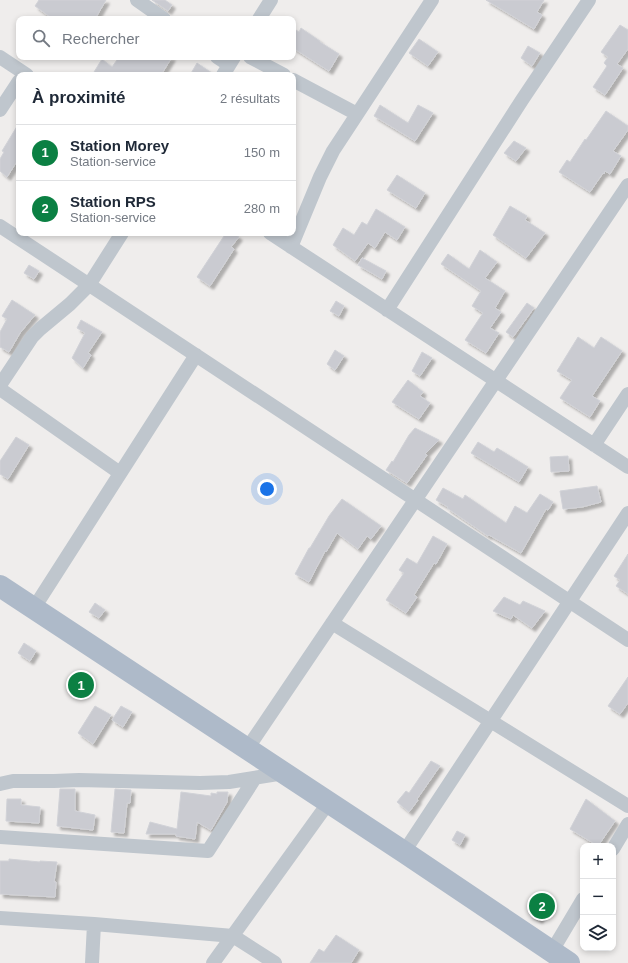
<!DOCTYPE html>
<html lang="fr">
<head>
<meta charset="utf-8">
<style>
  body { margin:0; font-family:Arial,sans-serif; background:#f2f2f3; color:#1f2937 }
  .controls { position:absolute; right:12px; bottom:12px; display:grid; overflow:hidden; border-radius:8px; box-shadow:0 2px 6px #0003 }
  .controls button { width:36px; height:36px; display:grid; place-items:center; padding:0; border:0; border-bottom:1px solid #e0e1e3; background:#fff; color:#1f2937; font:20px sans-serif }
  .you { position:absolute; left:267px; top:489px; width:14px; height:14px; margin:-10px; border:3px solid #fff; border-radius:50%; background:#1a73e8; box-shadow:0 0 0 6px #1a73e833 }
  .badge { display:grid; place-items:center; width:26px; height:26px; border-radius:50%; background:#0b8043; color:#fff; font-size:13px; font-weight:700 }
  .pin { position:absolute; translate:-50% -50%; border:2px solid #fff; box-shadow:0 1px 4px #0006 }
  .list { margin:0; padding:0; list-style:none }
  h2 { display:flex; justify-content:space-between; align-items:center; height:52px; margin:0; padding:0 16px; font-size:17px }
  h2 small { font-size:13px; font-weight:400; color:#747a83 }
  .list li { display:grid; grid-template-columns:26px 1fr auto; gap:12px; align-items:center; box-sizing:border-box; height:56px; padding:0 16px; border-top:1px solid #e0e1e3 }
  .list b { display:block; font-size:15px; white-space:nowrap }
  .list p { margin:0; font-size:13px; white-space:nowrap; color:#747a83 }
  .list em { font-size:13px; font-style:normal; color:#747a83 }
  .icon { flex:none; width:22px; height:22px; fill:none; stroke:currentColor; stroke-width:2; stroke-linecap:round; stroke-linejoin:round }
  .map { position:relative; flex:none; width:628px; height:963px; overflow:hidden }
  .search { position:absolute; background:#fff; box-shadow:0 2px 6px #0003; left:16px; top:16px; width:280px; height:44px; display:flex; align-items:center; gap:10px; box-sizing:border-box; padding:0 14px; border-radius:8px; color:#747a83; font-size:15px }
  .panel { position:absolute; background:#fff; box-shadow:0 2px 6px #0003; left:16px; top:72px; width:280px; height:164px; border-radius:8px }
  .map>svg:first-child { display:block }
</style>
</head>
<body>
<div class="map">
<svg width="628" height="963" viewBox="0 0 628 963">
  <defs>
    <filter id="shadow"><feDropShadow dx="3.5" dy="3.5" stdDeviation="1" flood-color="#0004"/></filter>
  </defs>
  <rect width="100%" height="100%" fill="#efedec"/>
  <!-- building -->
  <path fill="#cacbd1" stroke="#d1d2d7" filter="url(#shadow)" d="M39,0H106L95,19H53L35,6Z
    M152,0H165L172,5L168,11Z
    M486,0H544L537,12L542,15L534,29Z
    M620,25L628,30V49L617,64L623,68L605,95L593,87L607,66L604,63L608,57L601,52Z
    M293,28L299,32L301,28L320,41V42L339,54L329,71L293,48Z
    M419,39L438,52L428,66L409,53Z
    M528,46L540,53L532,66L521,58Z
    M119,57H172L161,75H99L94,72L102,59L112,67Z
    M197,63L215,75H190Z
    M380,105L408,123L418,105L433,113L415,141L374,116Z
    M606,111L628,126V130L613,151L621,156L610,174L605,171L604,174L603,173L590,192L559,172L567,160L570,162L585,139L586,140Z
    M19,123V158L7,177L0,171V159L4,152L2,151Z
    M514,141L526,148L516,161L504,153Z
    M397,175L425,193L416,208L387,190Z
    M510,206L527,216L525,220L545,233L526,258L493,235Z
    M376,209L405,227L397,240L385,232L375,248L368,243L355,261L333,245L343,228L354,235L362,222L367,225Z
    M226,233H233L239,237L231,247L234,249L210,286L197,277Z
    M480,250L497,262L485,278L505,291L495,308L501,312L490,328L499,333L486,353L465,340L483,313L472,306L481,291L441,264L448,254L469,269Z
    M362,258L386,271L382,279L358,265Z
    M29,265L39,271L34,279L24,273Z
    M12,300L35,315L20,333L9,352L0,347V332L7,319L2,316Z
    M336,301L344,306L339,316L330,311Z
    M527,303L534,308L513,337L506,332Z
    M81,320L102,332L88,353L91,355L83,368L72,358L85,333L77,328Z
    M578,337L594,348L601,337L622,351L592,396L600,401L590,417L560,398L572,380L557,371Z
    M335,350L344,356L335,370L327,364Z
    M422,352L432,358L420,376L412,371Z
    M408,380L423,392L420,396L430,403L419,419L392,402Z
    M415,428L439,440L425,454L427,455L407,483L386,470L392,461L393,462L409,435Z
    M16,437L29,445L8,479L0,474V461Z
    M478,442L494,452L497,448L528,467L519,482L471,453Z
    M568,456L569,471L551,472L550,457Z
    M597,486L601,502L582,507L563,509L560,491Z
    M443,488L463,499L465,495L506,523L515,506L527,513L540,494L553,502L548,510L546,509L521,553L489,535L488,536L447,508L448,507L436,500Z
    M342,499L381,526L371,539L367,536L358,549L337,533L326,552L325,551L309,582L295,574L309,548H310L329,516Z
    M433,536L447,544L436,564L434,563L414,595L417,597L406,613L386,600L404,573L399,570L407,558L417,564Z
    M628,554V594L616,586L620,580L614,576Z
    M504,597L520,605L523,601L545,611L532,628L513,615L511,619L493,611Z
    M95,603L105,610L99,618L89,612Z
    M24,643L36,651L30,661L18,653Z
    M628,677V703L620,714L608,706Z
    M95,706L111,715L93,744L78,733Z
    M121,706L132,712L123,727L112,720Z
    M431,761L440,766L417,799L418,800L409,812L397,802L406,791L409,793Z
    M60,789H75V811L95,815L93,830L57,826Z
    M115,789L131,790L130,803H127L124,833L111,832Z
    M181,792L211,796V793L217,794V792H228L227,802L211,830L197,822L195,839L176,836V834H146L150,822L177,829Z
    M7,799H21V805L40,807L39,823L6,821Z
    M586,799L615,821L598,846L570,829Z
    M457,831L465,835L460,845L452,840Z
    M9,859L40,862V861L57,862L54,882H56L55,897L0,894V861H9Z
    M541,894L551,901L539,920L529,914Z
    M336,935L359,950L351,963H310L319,949L324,952Z"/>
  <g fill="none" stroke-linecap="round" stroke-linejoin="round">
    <!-- minor -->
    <path stroke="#bfc6cd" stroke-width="14" d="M137,0L164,19
      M259,19L271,0
      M0,57L27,75
      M217,57L229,65
      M250,57L284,75
      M223,75L234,57
      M293,80L357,114
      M0,110L19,81
      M0,226L628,640
      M270,233L628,467
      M291,247L320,177L333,151L432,0
      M387,310L522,100L589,0
      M0,385L32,337L40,329L70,304L89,285L122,233
      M0,389L120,473
      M594,445L628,394
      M34,608L196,355
      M332,623L628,806
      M247,749L628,185
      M0,784L13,781H54L79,780L200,783L229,782L284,773
      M0,837L208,851L255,778
      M613,849L628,824
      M404,852L628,513
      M0,918L94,924L233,936L275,963
      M552,951L583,899
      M92,963L94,924
      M213,963L329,802"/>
    <!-- primary -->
    <path stroke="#aebac9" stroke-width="22" d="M0,586L404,852L569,963"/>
  </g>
</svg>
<div class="controls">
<button>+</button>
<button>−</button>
<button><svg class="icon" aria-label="layers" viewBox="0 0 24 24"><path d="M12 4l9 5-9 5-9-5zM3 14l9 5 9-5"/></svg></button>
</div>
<div class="you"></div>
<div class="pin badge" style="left:81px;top:685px">1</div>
<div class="pin badge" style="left:542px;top:906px">2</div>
<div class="search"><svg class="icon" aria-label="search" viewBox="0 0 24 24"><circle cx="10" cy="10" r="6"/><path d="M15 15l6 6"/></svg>Rechercher</div>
<section class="panel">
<h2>À proximité<small>2 résultats</small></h2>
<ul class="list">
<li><span class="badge">1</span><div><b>Station Morey</b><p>Station-service</p></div><em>150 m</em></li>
<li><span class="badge">2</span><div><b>Station RPS</b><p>Station-service</p></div><em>280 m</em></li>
</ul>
</section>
</div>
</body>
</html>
